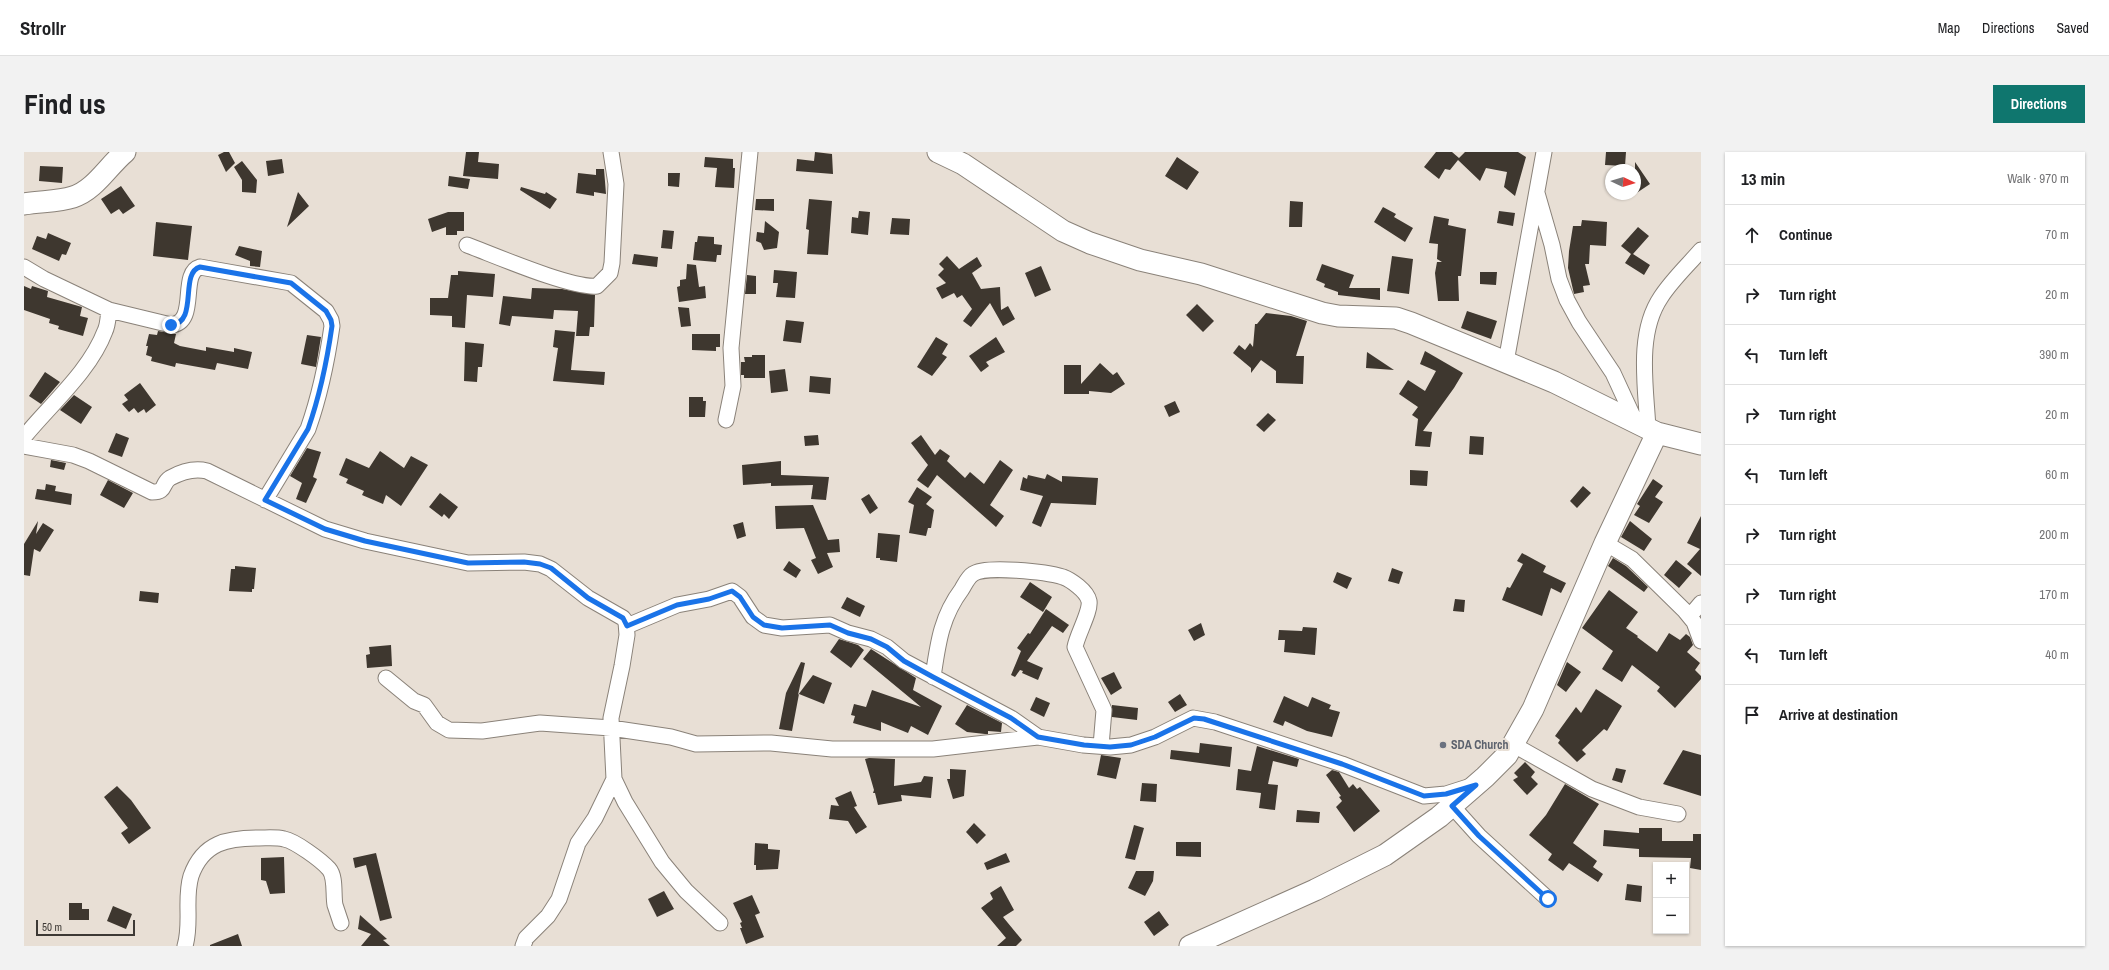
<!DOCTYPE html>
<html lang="en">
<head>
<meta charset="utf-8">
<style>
  body { margin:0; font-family:"Archivo Narrow",sans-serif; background:#f2f2f2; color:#202124 }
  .controls { position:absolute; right:12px; bottom:12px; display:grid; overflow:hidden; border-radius:0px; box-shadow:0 1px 3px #0004 }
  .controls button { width:36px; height:36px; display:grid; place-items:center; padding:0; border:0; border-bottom:1px solid #e0e0e0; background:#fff; color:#202124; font:20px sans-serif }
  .compass { position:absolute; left:1581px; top:12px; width:36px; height:36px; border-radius:50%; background:#fff; box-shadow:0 1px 3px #0004; rotate:94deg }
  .scale { position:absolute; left:12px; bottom:10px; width:99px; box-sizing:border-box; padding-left:4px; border:2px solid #3d3935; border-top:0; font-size:11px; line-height:14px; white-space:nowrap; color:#3d3935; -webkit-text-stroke:3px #e8dfd5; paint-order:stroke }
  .stop { position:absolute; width:12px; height:12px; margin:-9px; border:3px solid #1a73e8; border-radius:50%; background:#fff }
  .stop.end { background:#1a73e8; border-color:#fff; box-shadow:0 1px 4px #0008 }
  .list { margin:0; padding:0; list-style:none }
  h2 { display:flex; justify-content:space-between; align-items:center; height:52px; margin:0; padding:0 16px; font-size:17px }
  h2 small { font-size:13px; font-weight:400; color:#757577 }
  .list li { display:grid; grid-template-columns:26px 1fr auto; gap:12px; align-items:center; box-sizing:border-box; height:60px; padding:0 16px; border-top:1px solid #e0e0e0 }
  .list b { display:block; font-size:15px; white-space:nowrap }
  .list em { font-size:13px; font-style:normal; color:#757577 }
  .icon { flex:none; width:22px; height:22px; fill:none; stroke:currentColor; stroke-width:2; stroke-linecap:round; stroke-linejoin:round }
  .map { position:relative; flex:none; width:1677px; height:794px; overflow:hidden; border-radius:0px }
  header { display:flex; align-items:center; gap:24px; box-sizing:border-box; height:56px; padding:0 20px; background:#fff; border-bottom:1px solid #e0e0e0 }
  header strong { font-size:19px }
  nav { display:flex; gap:22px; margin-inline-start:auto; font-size:14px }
  .intro { display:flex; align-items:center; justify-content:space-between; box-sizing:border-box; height:96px; padding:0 24px }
  h1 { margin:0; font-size:28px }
  .button { padding:10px 18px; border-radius:0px; background:#0f766e; color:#fff; font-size:14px; font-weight:700 }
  main { display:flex; gap:24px; padding:0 24px }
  aside { flex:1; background:#fff; border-radius:0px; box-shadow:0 1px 3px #0004 }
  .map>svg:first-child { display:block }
</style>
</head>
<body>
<header>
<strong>Strollr</strong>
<nav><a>Map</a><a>Directions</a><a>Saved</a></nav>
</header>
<div class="intro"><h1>Find us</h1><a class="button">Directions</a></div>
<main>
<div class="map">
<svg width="1677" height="794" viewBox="0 0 1677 794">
  <rect width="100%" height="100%" fill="#e8dfd5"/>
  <!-- building -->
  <path fill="#3e372f" d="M200,0H205L211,11L202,20L194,3Z
    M442,0H455L454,10L475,12L474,27L439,24Z
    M791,0L808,2L809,22L772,19L773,7L790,9Z
    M1412,0H1428L1435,6L1441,0H1494L1502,5L1491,44L1480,35L1483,20L1462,16L1456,29L1434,8L1426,18L1421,17L1415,27L1400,15Z
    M1582,0H1602L1601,14L1581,13Z
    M681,5L709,7V16H711L710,36L691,35L693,16L680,15Z
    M1153,5L1175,20L1163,38L1141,24Z
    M258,7L260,21L244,24L242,9Z
    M218,9L233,28L232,41L218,40V28L210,15Z
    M1611,10L1626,32L1611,42Z
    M16,14L39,15L38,31L15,29Z
    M572,17H580L582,42L570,40V44L552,41L554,21L572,23Z
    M644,21H656L655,35L644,34Z
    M425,24L446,27L444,37L424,34Z
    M97,34L111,54L99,62L95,57L87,62L77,47Z
    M497,35L521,42L522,40L533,47L526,57L496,38Z
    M274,40L285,54L263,75Z
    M732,47H750V59L731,58Z
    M785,47L808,49L804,103L783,102L785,78L782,77Z
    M1266,49L1279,50L1278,75H1265Z
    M1359,55L1372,62L1370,65L1389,76L1381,90L1350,70Z
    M835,59L846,60L844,83L827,81L828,65L834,66Z
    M1475,59L1491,61L1489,74L1473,71Z
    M424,60H440V79H433V83H422V75L408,80L404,67Z
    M1410,64L1425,67L1424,73L1442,77L1437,124H1434L1435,149H1414L1411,121L1413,110H1418L1413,107L1414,92L1405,91Z
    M868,66L886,67L885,83L866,82Z
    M1558,68L1583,70L1582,94L1566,93L1565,112H1561L1566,133L1559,134L1560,140L1550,142L1544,116L1545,99L1549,74H1557Z
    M741,69L755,80L753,96L740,98L737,91L732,89L733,80L740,81Z
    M132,70L168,74L164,108L129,104Z
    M1614,75L1625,84L1609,102L1626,113L1620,123L1601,111L1607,102L1597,94Z
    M639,78L650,79L648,97L637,96Z
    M24,81L47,91L42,103L38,102L35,109L8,97L13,84L22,87Z
    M674,84L690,85V92L698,93L697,103H693L692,110L669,108L671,90H673Z
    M215,94L238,99L236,115L226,114V109L211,103Z
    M610,102L634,105L633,115L608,112Z
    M923,104L935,117L953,105L958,114L948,121L957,137L976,135L977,158L984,154L991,167L979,174L966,151L947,175L939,169L948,157L938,143L933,146L930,141L918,147L912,136L922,131L914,123L920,117L915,112Z
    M1368,104L1389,107L1385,142L1363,139Z
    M663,112L672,113L675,135L681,134L682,146L655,150L653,135L656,134V128L662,127Z
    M1298,112L1330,123L1325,136H1356V148L1314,143V140L1300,135L1301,132L1292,128Z
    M1017,114L1027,138L1011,145L1001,121Z
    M750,118L773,120L771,146L752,145L754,131H749Z
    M434,119L471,122L469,145L443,143L441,176L428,175V164L406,163V146H424L427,123H434Z
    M1456,120H1473L1472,133L1456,132Z
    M723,123L732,124V142H721Z
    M0,134L7,137L8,134L24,139L23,145L58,155L56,164L64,166L59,184L34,177L35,174L25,171L26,167L0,158Z
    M508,136L538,137L571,143L570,175H566L565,184H552L554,159L530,158L529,167L488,164L486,174L475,172L479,144L507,147Z
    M1173,152L1190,169L1179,180L1162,163Z
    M654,155L665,156L667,174L657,175Z
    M1443,159L1473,169L1467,187L1437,176Z
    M1242,161L1267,164L1283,169L1272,204H1280L1279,232L1252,231V219L1237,208L1227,221V216L1209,201L1215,193L1221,198L1226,191L1229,195L1231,172H1233Z
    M762,168L780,170L777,191L759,189Z
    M531,178L551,180L547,218L581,220L580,233L529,229L534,196L529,195Z
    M134,179L152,182L150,191L156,194L182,199V195L210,200V196L228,200L224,217L193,211L191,218L152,211L151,215L127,209L128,205L122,203L124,194H122L125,182L133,183Z
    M668,182H696V195H692V199L668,198Z
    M283,183L297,185L292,215L277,212Z
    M912,185L924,192L918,202L923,205L908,224L893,215Z
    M972,185L981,200L962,210L965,214L957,220L945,204Z
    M441,190L460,192L458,215H454L453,230L440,229Z
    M1401,199L1439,221L1430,236L1399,279L1408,280L1406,295L1391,294L1394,267L1388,263L1394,255L1375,242L1384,228L1401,239L1412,219L1396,212Z
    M1343,200L1370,218L1342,216Z
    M728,203H741V226H720V223H717V210H721L720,205H728Z
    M1076,211L1089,223L1093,220L1101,232L1087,241L1065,239V242H1040V213H1057V232Z
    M761,217L764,239L747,241L745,219Z
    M21,220L36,230L17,252L5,244Z
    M786,224L807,226L806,242L785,240Z
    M116,231L132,253L122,261L120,257L114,261L110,256L105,260L98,252L104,248L100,243Z
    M50,243L68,255L57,272L36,258Z
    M665,245H679V249H682L681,265H665Z
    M1151,249L1156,260L1145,265L1140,254Z
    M1244,261L1252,268L1240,280L1232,273Z
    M92,281L105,286L98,305L84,300Z
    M794,283L795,293L781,294L780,284Z
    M897,283L911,303L916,297L926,304L923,309L941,326L946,320L960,332L976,308L989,318L966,353L980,364L972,375L913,323L904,336L893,328L904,313L887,291Z
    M1446,284L1460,285L1459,303L1445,302Z
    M283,296L297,300L289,325L293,327L282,351L272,347L278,331L266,324Z
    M356,299L380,316L387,304L404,313L377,354L362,343L359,352L338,343L340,339L322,331L324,327L315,323L322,306L345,316Z
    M27,308L42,311L40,318L26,315Z
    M757,309V323L805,325L802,348L787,347L789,333L747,334V331L719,333L718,313Z
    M1386,318L1404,319L1403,334L1386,333Z
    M1023,322L1038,330V324L1074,326L1072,353L1027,351L1017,375L1008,371L1019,344L996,338L999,325L1003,327L1004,323L1021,327Z
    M1629,327L1639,334L1631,345L1639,350L1625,371L1610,363L1616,354L1613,352Z
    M84,328L109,341L100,356L76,343Z
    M22,332L32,334L31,339L48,342L47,353L11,347L13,337L21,338Z
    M1559,334L1567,341L1553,356L1546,349Z
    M893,335L908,345L902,352L910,358L907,376H904L902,384L885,381L890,353L884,350Z
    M416,341L434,355L425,367L420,362L418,365L405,355Z
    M845,342L854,356L846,362L837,347Z
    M789,353L804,388L815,387L816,400L803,401L809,415L794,422L787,408L792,406L780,376L752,377L751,354Z
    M1677,364V424L1663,412L1676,397L1663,391Z
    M14,369L12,382L19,371L30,378L16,400L10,397L6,424L0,423V392Z
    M1606,369L1628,387L1620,399L1597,385Z
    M719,370L722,384L713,387L709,373Z
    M854,381L876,383L873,410L856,408V406H852Z
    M1498,401L1522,414L1519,420L1542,431L1537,441L1527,436L1518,464L1478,448L1483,435L1486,436L1499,412L1493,409Z
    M1589,406L1602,414L1624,435L1620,440L1584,414Z
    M1652,408L1668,421L1655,436L1640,423Z
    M765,409L777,418L772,426L759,418Z
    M211,414L232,416L230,437H228V440L205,439L207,417H211Z
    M1368,416L1379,420L1375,432L1364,429Z
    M1313,420L1328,426L1323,437L1309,430Z
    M1006,430L1028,445L1019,460L996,445Z
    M1585,438L1614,460L1602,476L1614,484L1613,485L1633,500L1645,481L1656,488L1662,482L1666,485L1669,493L1663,500L1676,511L1671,518L1677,524V527L1651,556L1633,539L1636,535L1608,513L1598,530L1578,517L1589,499L1558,476Z
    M116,439L135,441L134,451L115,449Z
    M823,445L841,454L836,465L817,456Z
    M1431,447L1441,448L1440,460L1429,459Z
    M1022,457L1045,473L1039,481L1028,474L1003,509L1019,516L1014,528L998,521L999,519L996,518L991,525L987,523L997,499L993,496L1004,481L1006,482Z
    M1177,471L1181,483L1170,489L1164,478Z
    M1279,475L1293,476L1291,503L1260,500L1261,488H1254L1255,478L1278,479Z
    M815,487L834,493L840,498L827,516L806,500Z
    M367,493L368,514L343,516L342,503L346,502L345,495Z
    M847,497L892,526L889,538L918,554L904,583L887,574L884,581L857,570V579L829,571L831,564L827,563L830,552L842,555L848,538L897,555L839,507Z
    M777,510L781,511L774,543L789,523L808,531L800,552L775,542L768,579L755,577L762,541Z
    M1543,510L1557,520L1542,540L1533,533Z
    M1090,520L1098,536L1087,543L1077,526Z
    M1572,537L1598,554L1583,579L1580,577L1558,598L1562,602L1553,610L1534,591L1536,588L1531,584L1552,555L1557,561Z
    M1156,542L1163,553L1151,560L1144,550Z
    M1260,544L1284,555L1288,545L1307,553L1305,557L1316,560L1308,585L1283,579L1261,569L1259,574L1249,570Z
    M1012,545L1026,551L1020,565L1006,558Z
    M943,553L978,571L977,580L964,579V582H961L943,580L931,572Z
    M1088,553L1114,556L1113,568L1088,565Z
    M1176,591L1208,595L1206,615L1146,607L1147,598L1175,601Z
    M1233,594L1275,607L1273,615L1249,609L1244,632L1254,633L1251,658L1235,656L1237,641L1212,638L1214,617L1227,619Z
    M1659,598L1677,603V644L1639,632Z
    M1077,603L1097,606L1092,627L1073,623Z
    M845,606L871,607L870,634L897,630L900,624L909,625L907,646L877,643L878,649L854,653L851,641H849L850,638L841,607Z
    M1501,610L1511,620L1507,625L1514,632L1503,643L1489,628L1494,625L1490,621Z
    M1592,616L1602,618L1598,631L1588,628Z
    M926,617L942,618L940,644L929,647L923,627H926Z
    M1308,618L1315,620L1325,636L1329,632L1333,637L1336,635L1356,659L1330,680L1312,655L1318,649L1315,645L1317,644L1302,623Z
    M1118,631L1133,632L1132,650L1116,649Z
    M1541,632L1575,652L1549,691L1573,709L1569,715L1579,722L1574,730L1545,711L1539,719L1524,708L1528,702L1505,683L1522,663Z
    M93,634L107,648L127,676L105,692L97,681L104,676L80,645Z
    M827,639L833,654L830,655L843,675L832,682L824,669L805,667L807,653L815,654L811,646Z
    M1273,658L1296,660L1295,671L1272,670Z
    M950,671L962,683L953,692L942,680Z
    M1110,673L1120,676L1111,708L1101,706Z
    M1615,676H1638V689H1669V682H1677V718L1666,716L1667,706L1615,705V697L1579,694L1580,678L1615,681Z
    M1152,690H1177V705L1152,704Z
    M731,691L744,692V697L756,698L754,717L732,718V713H730Z
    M352,701L368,766L356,769L342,713L331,716L329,706Z
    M982,701L986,710L963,718L960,711Z
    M260,705L261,741L246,742L242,729L237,728V706Z
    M1112,719H1130L1129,729L1121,744L1104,736Z
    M1603,732L1618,734L1617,750L1601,748Z
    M977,734L990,758L979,765L998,788L992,794H973L982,786L957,756L969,747L966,741Z
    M640,739L650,757L633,765L624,747Z
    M728,743L736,761L731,763L740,785L722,792L716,776H718L716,771L718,770L709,751Z
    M45,751H58V757H65V768H45Z
    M89,754L108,762L102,777L83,769Z
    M1135,759L1145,773L1130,784L1120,770Z
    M336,763L363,787L359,788L366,794H337L347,782L334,777Z
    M214,782L218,794H186V793Z"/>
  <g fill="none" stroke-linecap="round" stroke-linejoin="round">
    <!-- street casing -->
    <g stroke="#8a8279" stroke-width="17">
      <path id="street" d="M1513,41L1528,93L1535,127L1543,148L1555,170L1589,221L1612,271
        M443,93C470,103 548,137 573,134L586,121L588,111L592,32L587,0
        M0,115L20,127L85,158L147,173C175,171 155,121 176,115L267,131L302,159L307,168L308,174C303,209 296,243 284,277L241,348
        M1482,210L1520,0
        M702,268L709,234L707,196L726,0
        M1624,277C1622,235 1612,182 1637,145C1648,128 1664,113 1677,98
        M0,285C27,252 66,219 81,179C84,173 84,165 85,158
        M0,294L49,303L65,309L128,340C143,340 137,332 146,326C157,320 171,316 183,319L301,377L341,389L444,411L500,410L516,412L527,417L564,446L599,466L602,470L603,483L598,514L587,566L590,627L571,666L554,691L535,747L524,764L502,786L499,794
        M1581,391L1608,407L1661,459L1670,470L1677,489
        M1666,464L1677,451
        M603,474L653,453L685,447L708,439L716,445L729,465L740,473L758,476L806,473L824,481L847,487L863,495L880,509L987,566L1014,585
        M909,525C914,491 917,465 938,437C941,432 944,425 949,422C961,413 1023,420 1039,425C1047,428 1063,439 1065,449C1067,459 1053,483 1051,495L1080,558L1077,594
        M362,526L390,549L400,553L413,571L425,578L458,579L516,571L587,576L647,585L672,592L747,591L808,597H909L1014,585L1059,593L1086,595L1107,593L1131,585L1169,566L1191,570L1318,612L1400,644L1422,642L1447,634
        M1490,593L1568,637L1615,655L1654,662
        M590,627L601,650L638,710L662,739L696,771
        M1428,654L1455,684L1524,747
        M161,794C168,771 160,747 167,724C179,690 204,686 235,686C243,686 252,685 260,687C271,689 297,708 305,717C312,725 309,743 311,753C313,759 315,765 317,771"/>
    </g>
    <!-- secondary casing -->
    <g stroke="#8a8279" stroke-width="23">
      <path id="secondary" d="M914,0L939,12L1039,79L1066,91L1116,108L1177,122L1298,161L1314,164L1372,166L1387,171L1530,230L1633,281L1677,292
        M0,52C16,49 34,50 49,45C71,38 84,14 101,0
        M1166,794L1291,738L1361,703L1415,665L1461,625L1483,603L1509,557L1581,391L1633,281"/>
    </g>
    <!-- street -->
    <use href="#street" stroke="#fff" stroke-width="15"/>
    <!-- secondary -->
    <use href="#secondary" stroke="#fff" stroke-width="21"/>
  </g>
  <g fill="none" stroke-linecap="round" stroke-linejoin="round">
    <!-- route -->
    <path stroke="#1a73e8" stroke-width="5" d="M147,173C175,171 155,121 176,115L267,131L302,159L307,168L308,174C303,209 296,243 284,277L241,348L301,377L341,389L444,411L500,410L516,412L527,416L564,446L599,466L603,474L653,453L685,447L708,439L716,445L729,465L740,473L758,476L806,473L824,481L847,487L863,495L880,509L909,525L987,566L1014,585L1060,593L1086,595L1107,593L1131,585L1170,566L1180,567L1318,612L1400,644L1422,642L1452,633L1428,654L1455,684L1524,747"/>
  </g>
  <!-- markers -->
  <circle fill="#6b7280" stroke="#e8dfd5" stroke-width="1.5" cx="1419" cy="593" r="4"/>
  <g text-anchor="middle" stroke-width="4" stroke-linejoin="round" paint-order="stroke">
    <!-- worship labels -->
    <g font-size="12" font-weight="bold" fill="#5b616d" stroke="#e8dfd5" text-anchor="start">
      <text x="1427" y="597">SDA Church</text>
    </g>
  </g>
</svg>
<div class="controls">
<button>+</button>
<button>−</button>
</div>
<svg class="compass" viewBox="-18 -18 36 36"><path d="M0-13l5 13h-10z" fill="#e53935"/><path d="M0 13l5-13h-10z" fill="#757577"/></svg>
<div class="scale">50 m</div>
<div class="stop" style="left:1524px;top:747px"></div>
<div class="stop end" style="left:147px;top:173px"></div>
</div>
<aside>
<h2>13 min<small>Walk · 970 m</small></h2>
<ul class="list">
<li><svg class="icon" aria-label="ahead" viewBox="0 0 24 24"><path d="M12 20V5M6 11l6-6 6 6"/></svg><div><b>Continue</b></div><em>70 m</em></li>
<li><svg class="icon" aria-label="right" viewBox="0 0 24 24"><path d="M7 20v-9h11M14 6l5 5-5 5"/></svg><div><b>Turn right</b></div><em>20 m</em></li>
<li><svg class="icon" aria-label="left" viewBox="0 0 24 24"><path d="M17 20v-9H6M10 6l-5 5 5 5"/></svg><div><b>Turn left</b></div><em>390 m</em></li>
<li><svg class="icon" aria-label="right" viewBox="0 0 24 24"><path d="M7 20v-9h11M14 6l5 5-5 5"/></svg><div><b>Turn right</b></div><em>20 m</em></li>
<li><svg class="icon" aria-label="left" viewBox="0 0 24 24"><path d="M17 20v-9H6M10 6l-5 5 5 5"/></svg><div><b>Turn left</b></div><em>60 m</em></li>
<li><svg class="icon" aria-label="right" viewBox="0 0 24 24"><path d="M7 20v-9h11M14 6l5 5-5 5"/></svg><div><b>Turn right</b></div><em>200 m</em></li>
<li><svg class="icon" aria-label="right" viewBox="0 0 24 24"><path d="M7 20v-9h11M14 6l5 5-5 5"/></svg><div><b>Turn right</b></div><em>170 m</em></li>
<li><svg class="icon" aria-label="left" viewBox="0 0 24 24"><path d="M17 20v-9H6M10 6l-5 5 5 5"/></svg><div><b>Turn left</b></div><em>40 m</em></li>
<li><svg class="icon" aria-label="arrive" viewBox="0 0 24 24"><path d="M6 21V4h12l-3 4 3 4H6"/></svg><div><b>Arrive at destination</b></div></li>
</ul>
</aside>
</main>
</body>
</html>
